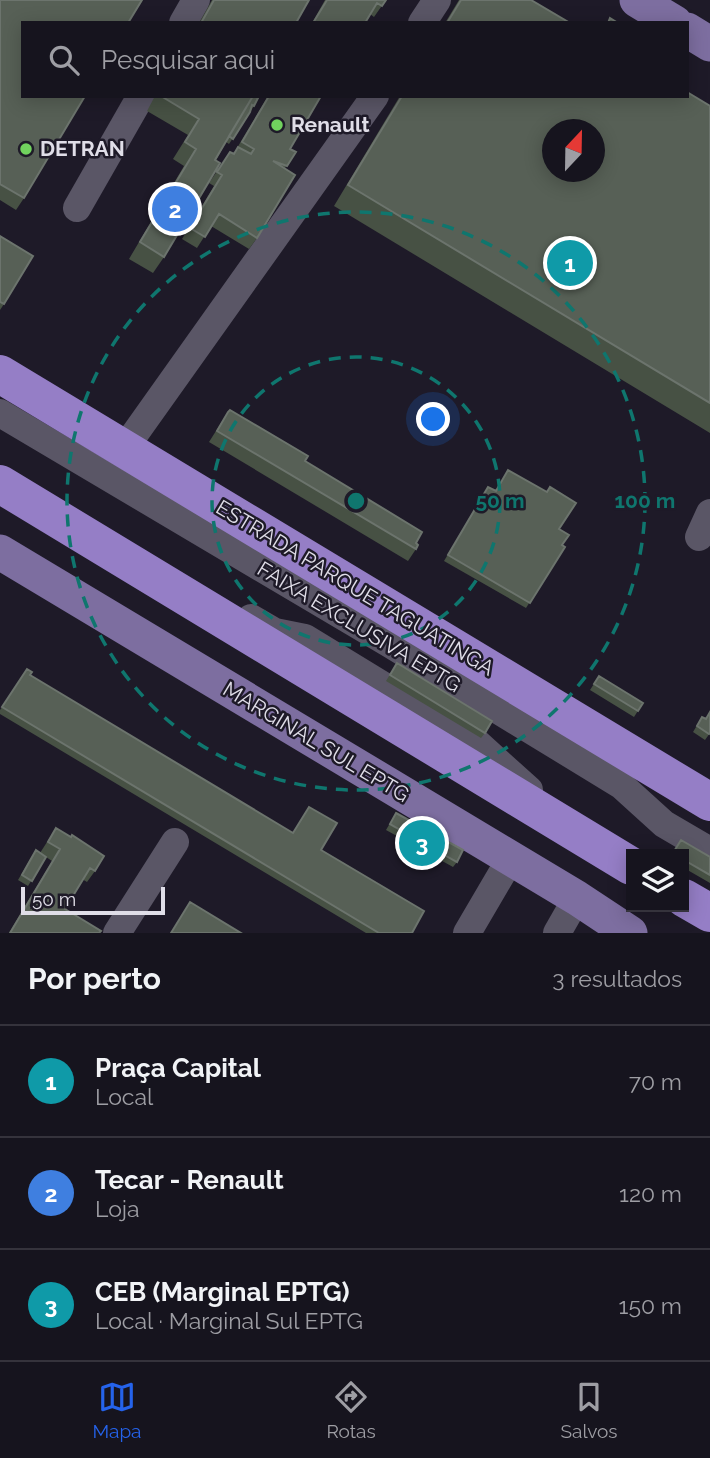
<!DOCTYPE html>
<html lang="pt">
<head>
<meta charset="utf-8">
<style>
  body { margin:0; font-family:Raleway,sans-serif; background:#23212b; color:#f1f3f6 }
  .controls { position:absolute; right:21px; bottom:21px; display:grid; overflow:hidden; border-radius:0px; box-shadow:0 4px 18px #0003 }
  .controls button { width:63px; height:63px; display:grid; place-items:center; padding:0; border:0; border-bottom:2px solid #35333c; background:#16141e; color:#f1f3f6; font:35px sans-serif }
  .compass { position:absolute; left:542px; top:119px; width:63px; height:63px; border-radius:50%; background:#16141e; box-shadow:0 4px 18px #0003; rotate:22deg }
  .scale { position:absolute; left:21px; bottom:18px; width:144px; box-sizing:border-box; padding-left:7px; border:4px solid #e0dee8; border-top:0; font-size:19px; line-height:24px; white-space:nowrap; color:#e0dee8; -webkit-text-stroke:5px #1e1a28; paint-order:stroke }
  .you { position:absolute; left:434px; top:420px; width:24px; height:24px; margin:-18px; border:5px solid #fff; border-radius:50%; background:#1a73e8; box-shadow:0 0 0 10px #1a73e833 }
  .badge { display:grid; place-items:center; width:46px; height:46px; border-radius:50%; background:#2563eb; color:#fff; font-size:23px; font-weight:700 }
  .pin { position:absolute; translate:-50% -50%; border:4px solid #fff; box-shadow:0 2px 7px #0006 }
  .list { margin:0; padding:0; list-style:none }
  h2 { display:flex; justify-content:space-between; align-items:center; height:91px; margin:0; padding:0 28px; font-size:30px }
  h2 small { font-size:23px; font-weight:400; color:#9e9ea4 }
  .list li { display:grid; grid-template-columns:46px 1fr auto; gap:21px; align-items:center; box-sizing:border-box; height:112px; padding:0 28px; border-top:2px solid #35333c }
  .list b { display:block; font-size:26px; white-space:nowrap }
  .list p { margin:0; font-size:23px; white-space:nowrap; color:#9e9ea4 }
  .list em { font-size:23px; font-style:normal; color:#9e9ea4 }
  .icon { flex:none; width:38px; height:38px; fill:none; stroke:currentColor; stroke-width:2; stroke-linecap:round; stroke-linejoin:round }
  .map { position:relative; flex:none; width:710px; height:933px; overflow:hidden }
  .search { position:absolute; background:#16141e; box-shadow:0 4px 18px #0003; left:21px; right:21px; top:21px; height:77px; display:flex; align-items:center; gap:18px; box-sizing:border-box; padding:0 24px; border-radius:0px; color:#9e9ea4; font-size:26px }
  .sheet { height:427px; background:#16141e }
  nav { display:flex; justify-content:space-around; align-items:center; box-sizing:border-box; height:98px; border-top:2px solid #35333c; background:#16141e; font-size:19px; color:#9e9ea4 }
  nav a { display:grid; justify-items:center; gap:4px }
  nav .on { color:#2563eb }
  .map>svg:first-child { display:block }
</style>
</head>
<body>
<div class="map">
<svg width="710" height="933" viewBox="0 0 710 933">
  <rect width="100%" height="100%" fill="#1e1a28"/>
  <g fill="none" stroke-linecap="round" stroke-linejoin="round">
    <!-- minor -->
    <path stroke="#5a5666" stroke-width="28" d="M183,23L196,0
      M422,23L437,0
      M77,208L141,96
      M0,413L390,644L621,785L664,824L710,851
      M124,449L375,96
      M699,537L710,513
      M251,618L275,632L305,638L477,743L529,790
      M117,933L175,842
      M467,933L511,858
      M557,933L577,898"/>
    <!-- major -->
    <path stroke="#7d6ea0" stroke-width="35" d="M637,0L675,23
      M687,30L710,44
      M0,552L577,898L630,933"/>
    <!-- highway -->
    <path stroke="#957ec6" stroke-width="38" d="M0,374L710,802
      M0,484L631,866
      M684,898L710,913"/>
  </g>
  <!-- wall -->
  <path fill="#475144" d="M0,0L24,198L16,210L0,200Z
    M212,0H309L296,23H199Z
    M325,0H386L374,17L370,14L365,23H312Z
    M459,0H531L570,23H445Z
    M155,96H254V106L229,144L226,142L164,257L153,273L129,259L184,166L173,159L188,135L147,111Z
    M268,96H321L290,149L285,169L257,238L249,249L211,226L197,248L182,239L214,186L209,183L230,152L233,154L237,148Z
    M400,96H687L710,106V433L334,206Z
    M0,236L4,304L0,310Z
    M228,412L305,461L416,543V549L408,561L209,442Z
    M488,487L559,529L562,545L565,547L526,608L444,561Z
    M397,663L485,733L481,738L386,681Z
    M27,669L30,675L293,833L309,807L321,850L412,933H366L0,714V710Z
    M599,676L643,703L634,717L590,690Z
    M702,717L710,733L705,740L693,732Z
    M396,813L457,862L453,867L386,830Z
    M56,828L95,871L87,882L82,879L65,909L99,933H9L52,861L46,857L28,886L18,880L32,856L40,853Z
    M681,840L710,857V883L684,868V854H672Z"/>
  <!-- building -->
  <path fill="#576056" stroke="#6c746d" stroke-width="2" fill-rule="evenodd" d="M0,0H142L128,23H23V96H85L24,198L0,184Z
    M214,0H309L296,23H201Z
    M327,0H386L382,6L377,3L365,23H313Z
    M461,0H531L570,23H447Z
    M610,18L618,23H608Z
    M687,92L710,106V403L348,185L402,96H687ZM552,130H594V172H552Z
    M161,96H253L215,160L220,163L164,257L140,242L196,149L185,142L199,119Z
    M253,96L258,98L254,106L252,105L250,112L233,139L229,136Z
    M269,96H321L290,149L296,152L287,166L273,161L295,175L257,238L219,214L205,237L190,228L222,175L217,172L230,152L234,154L238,147L251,154L254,149L242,142Z
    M0,236L33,256L4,304L0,302Z
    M230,410L308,456L305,461L422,532L416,543L418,545L416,549L217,431L228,412Z
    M508,470L547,492L550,487L576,503L559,529L569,535L562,545L565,547L530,603L448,555L488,487L496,491Z
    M397,663L492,721L485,733L390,675Z
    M27,669L32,672L30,675L293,833L309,807L337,823L321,850L424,911L412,933H379L2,707Z
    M599,676L643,703L638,711L594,684Z
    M710,712V733L709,734L697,726L702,717L706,719Z
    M396,813L463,850L457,862L390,824Z
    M56,828L71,837L72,835L104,856L95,871L90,868L65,909L101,931L99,933H10L60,849L48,842Z
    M681,840L710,857V875L684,860V854L673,853Z
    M36,850L46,857L32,881L22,875Z
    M190,902L241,933H171Z"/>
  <!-- distance rings -->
  <g fill="none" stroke="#0f766e" stroke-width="3.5" stroke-dasharray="12 9">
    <circle cx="356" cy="501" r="144"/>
    <circle cx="356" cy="501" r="289"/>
  </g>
  <!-- markers -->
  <g fill="#71d25e" stroke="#1e1a28" stroke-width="2.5">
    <circle cx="277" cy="125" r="7"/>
    <circle cx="26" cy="149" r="7"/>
  </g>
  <g text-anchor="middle" stroke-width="5" stroke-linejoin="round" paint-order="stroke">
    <!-- poi labels -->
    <g font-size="21" font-weight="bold" fill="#e0dee8" stroke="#1e1a28" text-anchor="start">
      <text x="291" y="132">Renault</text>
      <text x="40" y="156">DETRAN</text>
    </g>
    <!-- street labels -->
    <g font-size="21" fill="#e0dee8" stroke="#1e1a28">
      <text transform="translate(355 588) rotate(31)" y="7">ESTRADA PARQUE TAGUATINGA</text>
      <text transform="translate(359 627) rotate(31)" y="7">FAIXA EXCLUSIVA EPTG</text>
      <text transform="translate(316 742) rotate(31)" y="7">MARGINAL SUL EPTG</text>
    </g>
  </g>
  <circle cx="356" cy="501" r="10" fill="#0f766e" stroke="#1e1a28" stroke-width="3.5"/>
  <g font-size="21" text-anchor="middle" font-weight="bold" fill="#0f766e" stroke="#1e1a28" stroke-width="5" stroke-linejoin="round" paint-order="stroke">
    <text x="500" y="508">50 m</text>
    <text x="645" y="508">100 m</text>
  </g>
</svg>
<div class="controls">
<button><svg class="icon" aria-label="layers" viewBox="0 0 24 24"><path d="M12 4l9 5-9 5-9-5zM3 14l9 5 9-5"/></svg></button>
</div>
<svg class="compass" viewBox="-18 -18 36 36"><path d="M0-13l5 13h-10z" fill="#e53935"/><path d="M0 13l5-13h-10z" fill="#9e9ea4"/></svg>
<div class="scale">50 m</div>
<div class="you"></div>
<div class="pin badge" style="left:570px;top:263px;background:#0f9aa8">1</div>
<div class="pin badge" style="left:175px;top:209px;background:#3f7fe0">2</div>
<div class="pin badge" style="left:422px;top:843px;background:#0f9aa8">3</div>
<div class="search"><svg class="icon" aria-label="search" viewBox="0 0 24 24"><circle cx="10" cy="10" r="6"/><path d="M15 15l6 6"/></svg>Pesquisar aqui</div>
</div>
<section class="sheet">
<h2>Por perto<small>3 resultados</small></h2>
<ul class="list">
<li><span class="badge" style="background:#0f9aa8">1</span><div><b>Praça Capital</b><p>Local</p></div><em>70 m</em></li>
<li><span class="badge" style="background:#3f7fe0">2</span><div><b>Tecar - Renault</b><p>Loja</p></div><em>120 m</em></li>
<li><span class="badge" style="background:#0f9aa8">3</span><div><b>CEB (Marginal EPTG)</b><p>Local · Marginal Sul EPTG</p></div><em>150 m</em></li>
</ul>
</section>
<nav>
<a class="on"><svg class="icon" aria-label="map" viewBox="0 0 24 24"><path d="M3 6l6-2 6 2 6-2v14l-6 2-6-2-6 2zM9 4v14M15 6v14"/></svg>Mapa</a>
<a><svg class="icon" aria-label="directions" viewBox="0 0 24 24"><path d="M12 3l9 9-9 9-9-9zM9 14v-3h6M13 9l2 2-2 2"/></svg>Rotas</a>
<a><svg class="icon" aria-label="saved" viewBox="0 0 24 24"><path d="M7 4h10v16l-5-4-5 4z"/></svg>Salvos</a>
</nav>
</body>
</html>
